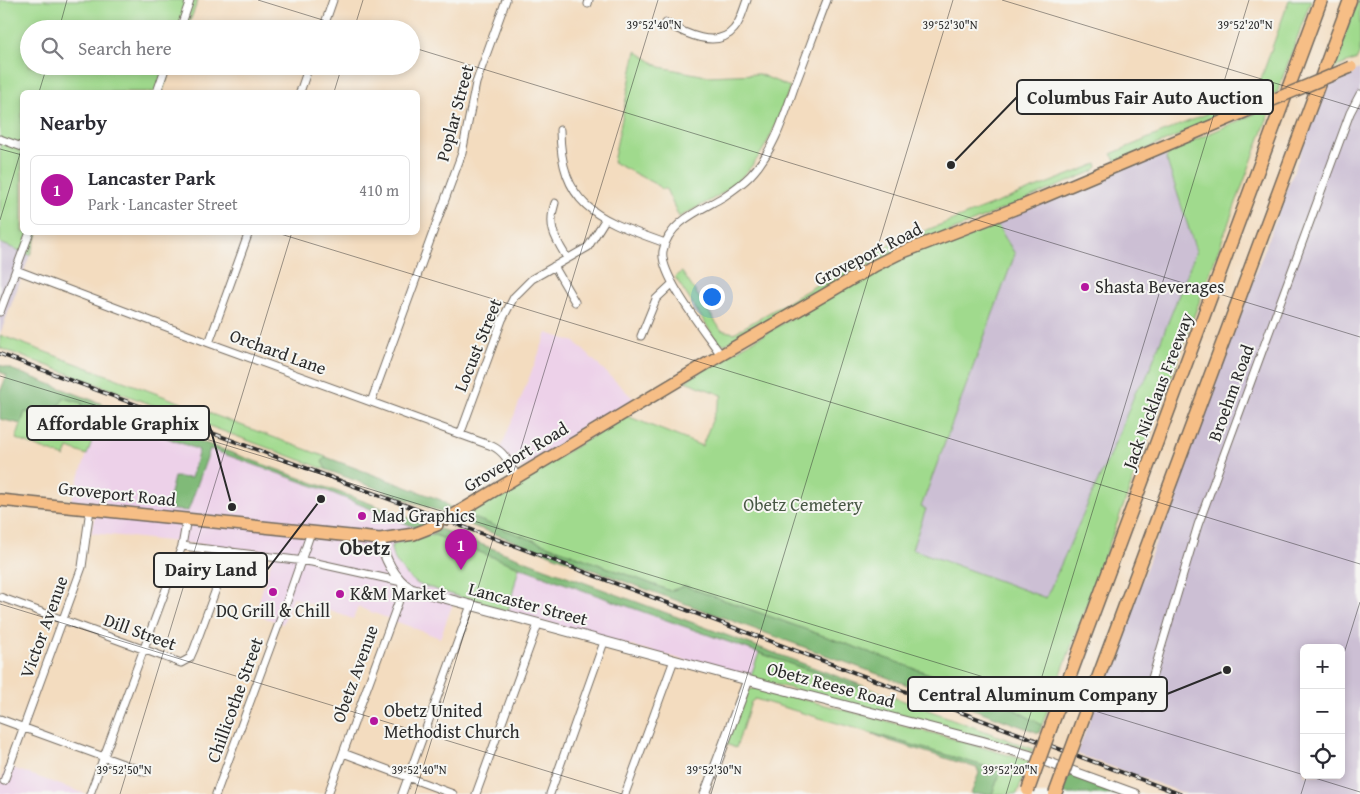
<!DOCTYPE html>
<html lang="en">
<head>
<meta charset="utf-8">
<style>
  body { margin:0; font-family:"Gentium Book Plus",serif; background:#f7f7f7; color:#2b2b33 }
  .controls { position:absolute; right:15px; bottom:15px; display:grid; overflow:hidden; border-radius:8px; box-shadow:0 2px 8px #0003 }
  .controls button { width:45px; height:45px; display:grid; place-items:center; padding:0; border:0; border-bottom:1px solid #e1e1e2; background:#fff; color:#2b2b33; font:25px sans-serif }
  .you { position:absolute; left:711px; top:296px; width:18px; height:18px; margin:-12px; border:4px solid #fff; border-radius:50%; background:#1a73e8; box-shadow:0 0 0 8px #1a73e833 }
  .badge { display:grid; place-items:center; width:32px; height:32px; border-radius:50%; background:#b5179e; color:#fff; font-size:16px; font-weight:700 }
  .pin { position:absolute; translate:-50% -41px; filter:drop-shadow(0 1px 2px #0008) }
  .pin::after { content:''; position:absolute; top:26px; width:18px; height:15px; background:inherit; clip-path:polygon(0 0,100% 0,50% 100%) }
  .list { margin:0; padding:0; list-style:none }
  h2 { display:flex; justify-content:space-between; align-items:center; height:65px; margin:0; padding:0 20px; font-size:21px }
  h2 small { font-size:16px; font-weight:400; color:#7c7c81 }
  .list li { display:grid; grid-template-columns:32px 1fr auto; gap:15px; align-items:center; box-sizing:border-box; height:70px; margin:0 10px 10px; padding:0 10px; border:1px solid #e1e1e2; border-radius:8px }
  .list b { display:block; font-size:19px; white-space:nowrap }
  .list p { margin:0; font-size:16px; white-space:nowrap; color:#7c7c81 }
  .list em { font-size:16px; font-style:normal; color:#7c7c81 }
  .icon { flex:none; width:28px; height:28px; fill:none; stroke:currentColor; stroke-width:2; stroke-linecap:round; stroke-linejoin:round }
  .map { position:relative; flex:none; width:1360px; height:794px; overflow:hidden }
  .search { position:absolute; background:#fff; box-shadow:0 2px 8px #0003; left:20px; top:20px; width:400px; height:55px; display:flex; align-items:center; gap:12px; box-sizing:border-box; padding:0 18px; border-radius:28px; color:#7c7c81; font-size:19px }
  .panel { position:absolute; background:#fff; box-shadow:0 2px 8px #0003; left:20px; top:90px; width:400px; height:145px; border-radius:8px }
  .map>svg:first-child { display:block }
</style>
</head>
<body>
<div class="map">
<svg width="1360" height="794" viewBox="0 0 1360 794">
  <rect width="100%" height="100%" fill="#f6f6f2"/>
  <filter id="ink" filterUnits="userSpaceOnUse"><feTurbulence type="fractalNoise" baseFrequency=".02" numOctaves="2"/><feDisplacementMap in="SourceGraphic" scale="10" xChannelSelector="R" yChannelSelector="G"/><feConvolveMatrix kernelMatrix="1 2 1 2 8 2 1 2 1" color-interpolation-filters="sRGB"/></filter>
  <filter id="wash" filterUnits="userSpaceOnUse"><feTurbulence type="fractalNoise" baseFrequency=".0096" numOctaves="4" result="noise"/><feDisplacementMap in="SourceGraphic" scale="20" xChannelSelector="R" yChannelSelector="G"/><feGaussianBlur stdDeviation="1.12" result="paint"/><feColorMatrix in="noise" values="0 0 0 0 0 0 0 0 0 0 0 0 0 0 0 0 0 1.4 0 .05"/><feComposite in="paint" operator="in"/></filter>
  <g filter="url(#wash)">
    <rect width="100%" height="100%" fill="#f3dcbf"/>
    <!-- built -->
    <path fill="#edd1e9" d="M547,333L575,342L642,407L511,474L499,453Z
      M101,413L199,450L191,479L188,511L209,449L325,490L519,567L759,653L750,678L455,598L440,638L358,607L353,619L293,597L283,624L255,614L274,552L91,533L96,512L87,504L71,501Z
      M7,766L86,794H0V784Z"/>
    <!-- industrial -->
    <path fill="#ccbfd4" fill-rule="evenodd" d="M1360,69V794H1186L1077,754L1327,81ZM1304,648H1341V775H1304Z
      M1163,151L1166,158L1196,251L1145,381L1137,388L1119,434L1046,598L912,549L926,509L921,508L1015,254L996,223Z
      M0,243L30,255L0,334Z"/>
    <!-- green -->
    <path fill="#a0da8d" stroke="#66825c" d="M0,0H198L187,29H29V66H172L162,92H22V232L38,233L30,255L0,243Z
      M1289,0H1311L1277,93L1119,161L1115,160L1111,154L1206,114L1205,111L1258,87Z
      M1358,0H1360V52L1357,59L1332,69Z
      M636,51L660,67L706,76L759,74L790,87C775,127 765,160 729,188C715,199 696,208 679,217L666,189H662L659,186L613,162Z
      M1272,106L1042,725L988,695L685,586L670,591L660,587L463,514L627,416L702,446L722,395L685,381L875,269L925,247L996,223L1015,254L921,507L926,509L912,549L1046,598L1119,434L1137,388L1145,381L1196,251L1166,158L1172,150Z
      M1097,164L1098,167L1094,171L856,271L726,344L718,343L675,277L682,272L721,330L734,333L865,257L896,242Z
      M0,335L326,457L322,462L327,470L0,348Z
      M64,398L82,403L79,422L97,426L87,455L68,448L65,457L16,439L25,412Z
      M432,534L519,567L508,612L418,584C408,578 391,559 391,547C399,539 421,538 432,534Z
      M759,653L865,690L866,687L1033,749L1032,752L1007,744L750,678Z
      M760,688L940,735L1029,761L1017,794H992L1001,771L755,699L751,702L736,748L726,744L747,693L751,689Z"/>
    <!-- forest -->
    <path fill="#80ba78" stroke="#567252" d="M0,365L213,446L426,524L419,529L325,490L210,449L188,511L166,509L174,477L191,478L199,450L102,413L97,426L79,422L82,403L64,398L52,416L25,412L21,424L0,419V392L7,375L0,372Z
      M326,457L441,500L451,508L443,513L327,470L322,462Z
      M463,514L660,587L670,591L685,586L988,695L1042,725L1039,733L462,522L458,517Z
      M440,529L866,687L865,690C720,639 575,589 432,534Z
      M871,733L1001,771L992,794H971L979,773L977,768L887,740Z
      M1069,774L1123,794H1062Z"/>
  </g>
  <g filter="url(#ink)">
    <g fill="none" stroke-linecap="round" stroke-linejoin="round">
      <!-- minor casing -->
      <g stroke="#71695f" stroke-width="9">
        <path id="minor" d="M588,4L589,0
          M666,23C684,33 717,50 734,29C741,21 743,10 747,0
          M180,29L190,0
          M323,29L333,0
          M157,92L166,66
          M300,92L309,66
          M560,130C561,209 600,219 665,243
          M0,139L22,147
          M555,203C547,227 555,238 567,258
          M554,266L575,302
          M16,270L209,343L492,446C505,452 510,464 517,477
          M0,312L30,232
          M641,336L656,299L672,284
          M209,343L249,232
          M721,355C706,333 659,275 663,251C668,222 701,210 723,197C732,191 742,184 750,176C774,151 784,117 795,85C806,57 816,28 827,0
          M371,402L462,153L476,83L506,0
          M460,435L502,320L514,297L532,279L588,247L605,220
          M182,546L312,562L402,582L401,595L328,794
          M0,597L181,663L190,658L194,649L230,551
          M1143,708L1198,525L1350,113L1360,94
          M0,719L145,772
          M343,753L453,794
          M4,781L82,567L90,509
          M90,794L182,546L187,518
          M216,794L285,607L311,532
          M402,794L471,605
          M476,794L538,624
          M550,794L604,642
          M625,794L674,660"/>
      </g>
      <!-- tertiary casing -->
      <g stroke="#71695f" stroke-width="11">
        <path id="tertiary" d="M380,539C384,557 394,579 411,589L762,684L981,741L1028,755L1135,794
          M705,794L748,680"/>
      </g>
      <!-- primary casing -->
      <g stroke="#71695f" stroke-width="14">
        <path id="primary" d="M0,500L380,539L414,534L437,525
          M447,519L721,355L876,265L898,254L1022,206L1254,108"/>
      </g>
      <!-- motorway casing -->
      <g stroke="#71695f" stroke-width="15">
        <path id="motorway" d="M1052,724L1321,0
          M1078,732L1350,0"/>
      </g>
      <!-- minor -->
      <use href="#minor" stroke="#fff" stroke-width="7"/>
      <!-- tertiary -->
      <use href="#tertiary" stroke="#fff" stroke-width="9"/>
      <!-- primary -->
      <use href="#primary" stroke="#f6be86" stroke-width="11"/>
      <!-- motorway -->
      <use href="#motorway" stroke="#f6be86" stroke-width="12"/>
      <!-- rail casing -->
      <g stroke="#2b2b2b" stroke-width="4">
        <path id="rail" d="M0,354L1180,794"/>
      </g>
      <!-- rail -->
      <use href="#rail" stroke="#f6f6f2" stroke-width="2" stroke-dasharray="5.5" stroke-linecap="butt"/>
      <!-- primary-bridge casing -->
      <g stroke="#71695f" stroke-width="14" stroke-linecap="butt">
        <path id="primary-bridge" d="M1254,108L1351,67"/>
      </g>
      <!-- motorway-bridge casing -->
      <g stroke="#71695f" stroke-width="15" stroke-linecap="butt">
        <path id="motorway-bridge" d="M1028,790L1052,724
          M1055,794L1078,732"/>
      </g>
      <!-- primary-bridge -->
      <use href="#primary-bridge" stroke="#f6be86" stroke-width="11"/>
      <!-- motorway-bridge -->
      <use href="#motorway-bridge" stroke="#f6be86" stroke-width="12"/>
    </g>
  </g>
  <!-- ticks -->
  <path fill="none" stroke="#2b2b2b" stroke-width="1" stroke-opacity="0.45" d="M258,0L352,29M1002,0L1360,109M59,29L67,0M354,29L363,0M411,47L1360,337M39,92L47,66M334,92L342,66M0,149L22,155M0,220L22,147M274,232L1360,564M0,376L1304,775M0,604L622,794M1341,663L1360,602M1305,775L1360,792M120,794L292,232M415,794L658,0M711,794L953,0M1006,794L1249,0M1301,794L1307,775"/>
  <!-- markers -->
  <g fill="#b5179e" stroke="#f6f6f2" stroke-width="2">
    <circle cx="1085" cy="287" r="5"/>
    <circle cx="362" cy="516" r="5"/>
    <circle cx="273" cy="592" r="5"/>
    <circle cx="340" cy="594" r="5"/>
    <circle cx="374" cy="721" r="5"/>
  </g>
  <g text-anchor="middle" stroke-width="4" stroke-linejoin="round" paint-order="stroke">
    <!-- street labels -->
    <g font-size="18" fill="#2b2b2b" stroke="#f6f6f2">
      <text transform="translate(455 113) rotate(-75)" y="6">Poplar Street</text>
      <text transform="translate(868 254) rotate(-27)" y="6">Groveport Road</text>
      <text transform="translate(478 345) rotate(-68)" y="6">Locust Street</text>
      <text transform="translate(278 352) rotate(20)" y="6">Orchard Lane</text>
      <text transform="translate(1158 391) rotate(-69)" y="6">Jack Nicklaus Freeway</text>
      <text transform="translate(1231 393) rotate(-70)" y="6">Broehm Road</text>
      <text transform="translate(516 457) rotate(-31)" y="6">Groveport Road</text>
      <text transform="translate(117 494) rotate(6)" y="6">Groveport Road</text>
      <text transform="translate(528 604) rotate(15)" y="6">Lancaster Street</text>
      <text transform="translate(44 627) rotate(-70)" y="6">Victor Avenue</text>
      <text transform="translate(140 632) rotate(20)" y="6">Dill Street</text>
      <text transform="translate(355 674) rotate(-70)" y="6">Obetz Avenue</text>
      <text transform="translate(831 685) rotate(15)" y="6">Obetz Reese Road</text>
      <text transform="translate(235 700) rotate(-70)" y="6">Chillicothe Street</text>
    </g>
    <!-- poi labels -->
    <g font-size="18" fill="#2b2b2b" stroke="#f6f6f2" text-anchor="start">
      <text x="1095" y="293">Shasta Beverages</text>
      <text x="372" y="522">Mad Graphics</text>
      <text x="350" y="600">K&amp;M Market</text>
      <text x="273" y="617" text-anchor="middle">DQ Grill &amp; Chill</text>
      <text x="384" y="717">Obetz United<tspan x="384" dy="21">Methodist Church</tspan></text>
    </g>
    <!-- park labels -->
    <g font-size="18" fill="#485744" stroke="#f6f6f2">
      <text x="803" y="511">Obetz Cemetery</text>
    </g>
    <!-- quarter labels -->
    <g font-size="20" font-weight="bold" fill="#2b2b2b" stroke="#f6f6f2">
      <text x="365" y="555">Obetz</text>
    </g>
  </g>
  <g font-size="12" text-anchor="middle" fill="#2b2b2b" stroke="#f6f6f2" stroke-width="4" stroke-linejoin="round" paint-order="stroke">
    <text x="654" y="29">39°52'40"N</text>
    <text x="950" y="29">39°52'30"N</text>
    <text x="1245" y="29">39°52'20"N</text>
    <text x="124" y="774">39°52'50"N</text>
    <text x="419" y="774">39°52'40"N</text>
    <text x="714" y="774">39°52'30"N</text>
    <text x="1010" y="774">39°52'20"N</text>
  </g>
  <!-- callouts -->
  <path fill="none" stroke="#2b2b2b" stroke-width="2" d="M951 165L1017 97M232 507L209 423M321 499L267 570M1227 670L1167 694"/>
  <g fill="#2b2b2b" stroke="#f6f6f2" stroke-width="2">
    <circle cx="951" cy="165" r="5"/>
    <circle cx="232" cy="507" r="5"/>
    <circle cx="321" cy="499" r="5"/>
    <circle cx="1227" cy="670" r="5"/>
  </g>
  <g fill="#f6f6f2" stroke="#2b2b2b" stroke-width="2">
    <rect x="1017" y="80" width="256" height="34" rx="5"/>
    <rect x="27" y="406" width="182" height="34" rx="5"/>
    <rect x="154" y="553" width="113" height="34" rx="5"/>
    <rect x="908" y="677" width="259" height="34" rx="5"/>
  </g>
  <g font-size="19" text-anchor="middle" font-weight="bold" fill="#2b2b2b">
    <text x="1145" y="104">Columbus Fair Auto Auction</text>
    <text x="118" y="430">Affordable Graphix</text>
    <text x="211" y="576">Dairy Land</text>
    <text x="1038" y="701">Central Aluminum Company</text>
  </g>
</svg>
<div class="controls">
<button>+</button>
<button>−</button>
<button><svg class="icon" aria-label="locate" viewBox="0 0 24 24"><circle cx="12" cy="12" r="6"/><path d="M12 2v4M12 18v4M2 12h4M18 12h4"/></svg></button>
</div>
<div class="you"></div>
<div class="pin badge" style="left:461px;top:570px">1</div>
<div class="search"><svg class="icon" aria-label="search" viewBox="0 0 24 24"><circle cx="10" cy="10" r="6"/><path d="M15 15l6 6"/></svg>Search here</div>
<section class="panel">
<h2>Nearby<small></small></h2>
<ul class="list">
<li><span class="badge">1</span><div><b>Lancaster Park</b><p>Park · Lancaster Street</p></div><em>410 m</em></li>
</ul>
</section>
</div>
</body>
</html>
